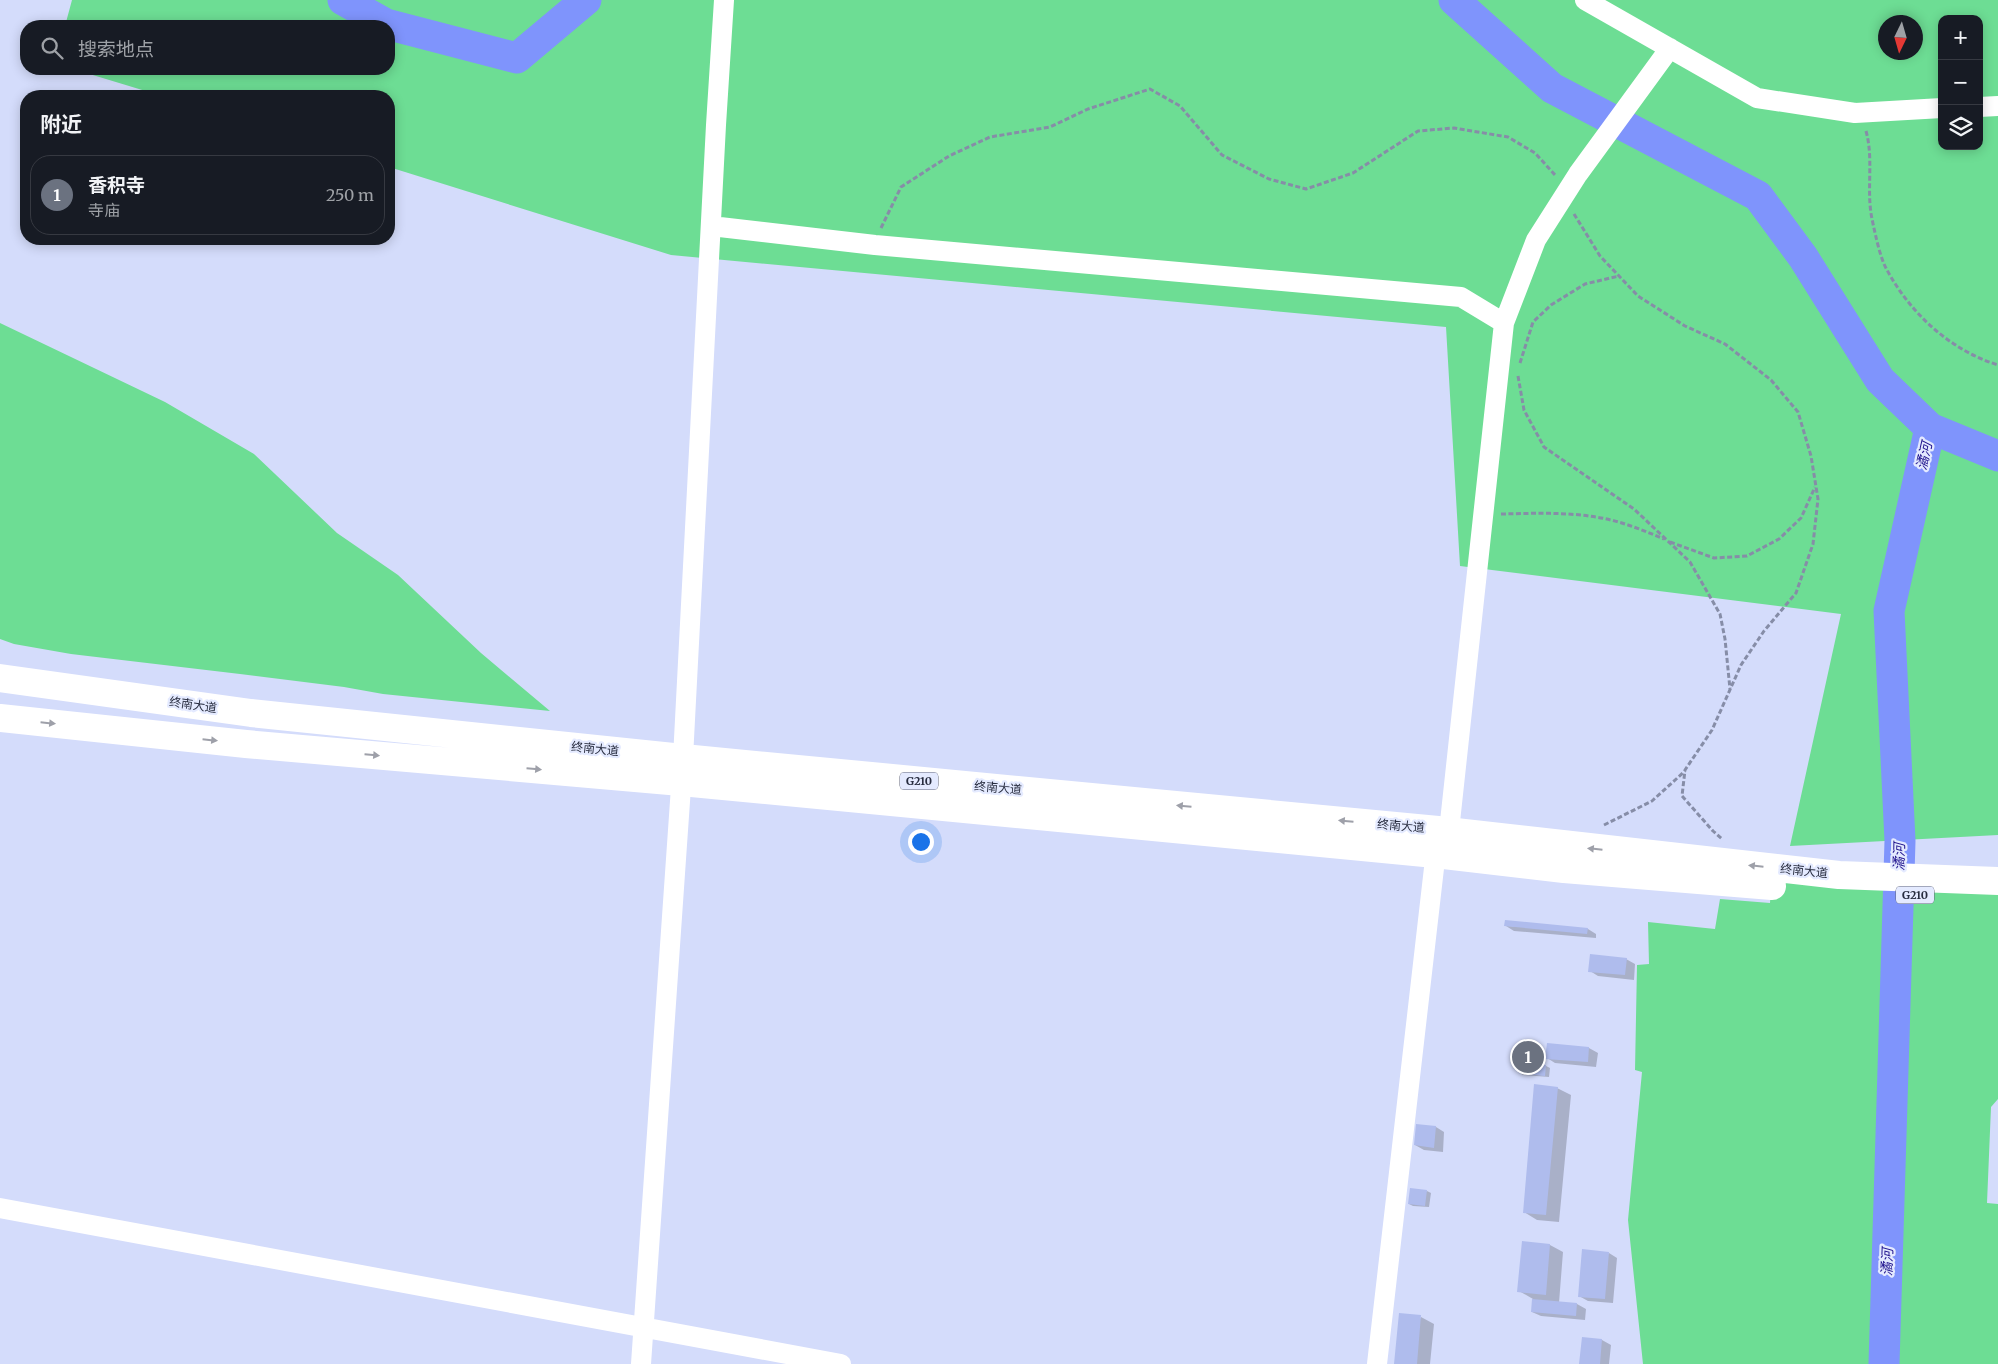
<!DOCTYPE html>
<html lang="zh">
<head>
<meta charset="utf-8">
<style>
  body { margin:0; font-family:Merriweather,"Noto Sans SC",serif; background:#242831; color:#f1f3f6 }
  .controls { position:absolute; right:15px; top:15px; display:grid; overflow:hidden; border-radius:10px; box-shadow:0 2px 12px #0003 }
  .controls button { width:45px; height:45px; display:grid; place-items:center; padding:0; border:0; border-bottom:1px solid #363941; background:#171b24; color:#f1f3f6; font:25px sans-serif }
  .compass { position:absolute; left:1878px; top:15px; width:45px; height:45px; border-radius:50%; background:#171b24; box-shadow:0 2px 12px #0003; rotate:185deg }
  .you { position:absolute; left:920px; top:841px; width:18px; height:18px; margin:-12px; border:4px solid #fff; border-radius:50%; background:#1a73e8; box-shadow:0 0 0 8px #1a73e833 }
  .badge { display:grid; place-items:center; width:32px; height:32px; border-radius:50%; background:#8c9099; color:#fff; font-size:16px; font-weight:700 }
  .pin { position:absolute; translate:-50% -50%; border:2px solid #fff; box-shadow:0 1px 5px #0006 }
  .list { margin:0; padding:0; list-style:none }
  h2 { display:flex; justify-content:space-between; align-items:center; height:65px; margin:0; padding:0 20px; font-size:21px }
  h2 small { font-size:16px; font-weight:400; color:#9ea1a6 }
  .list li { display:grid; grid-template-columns:32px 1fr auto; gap:15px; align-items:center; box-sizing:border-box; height:80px; margin:0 10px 10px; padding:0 10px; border:1px solid #363941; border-radius:20px }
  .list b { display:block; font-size:19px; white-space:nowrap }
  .list p { margin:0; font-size:16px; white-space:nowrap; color:#9ea1a6 }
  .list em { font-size:16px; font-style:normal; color:#9ea1a6 }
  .icon { flex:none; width:28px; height:28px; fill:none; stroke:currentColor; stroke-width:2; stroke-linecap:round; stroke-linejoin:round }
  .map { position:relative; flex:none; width:1998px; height:1364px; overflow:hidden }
  .search { position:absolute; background:#171b24; box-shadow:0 2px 12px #0003; left:20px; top:20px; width:375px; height:55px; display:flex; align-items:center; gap:12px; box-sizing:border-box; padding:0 18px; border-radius:20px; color:#9ea1a6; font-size:19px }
  .panel { position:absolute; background:#171b24; box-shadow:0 2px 12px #0003; left:20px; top:90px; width:375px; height:155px; border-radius:20px }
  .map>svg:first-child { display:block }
</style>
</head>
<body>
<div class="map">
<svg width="1998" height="1364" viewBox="0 0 1998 1364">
  <rect width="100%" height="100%" fill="#d4dcfb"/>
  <!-- green -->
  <path fill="#6ddd94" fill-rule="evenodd" d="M72,0H1998V835L1790,846L1841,614L1460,566L1446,327L671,255L389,167V96H162L73,69H389V26H65ZM1942,19H1979V146H1942ZM1886,22H1916V52H1886Z
    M0,323L165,402L254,454L337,533L398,575L481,653L550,711L383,694L344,687L240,674L71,654L14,644L0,639Z
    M1772,868L1998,879V1099L1991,1107L1987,1203L1998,1204V1364H1643L1628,1220L1642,1072L1635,1070L1637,965L1649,964L1648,922L1715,929L1720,899L1770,903Z"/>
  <!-- shadow -->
  <path fill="#0003" d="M1506,926L1588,929L1596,934V938L1514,931Z
    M1626,959L1635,964L1634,980L1598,976L1590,971Z
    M1548,1045L1589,1048L1598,1053L1596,1067L1555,1063L1547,1058Z
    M1520,1064L1546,1066L1550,1068L1549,1077L1523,1075L1520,1073Z
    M1557,1088L1571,1095L1559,1222L1537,1220L1524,1212Z
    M1417,1125L1436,1127L1444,1132L1443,1152L1424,1150L1415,1145Z
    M1427,1191L1431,1193L1429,1207L1413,1206L1409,1204Z
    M1523,1243L1550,1245L1563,1252L1559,1303L1577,1304L1586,1309L1585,1320L1541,1316L1532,1312L1533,1299L1519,1291Z
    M1609,1253L1617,1258L1613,1303L1588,1301L1579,1296Z
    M1421,1317L1434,1324L1430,1364H1395Z
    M1583,1338L1602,1340L1611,1345L1609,1364H1581Z"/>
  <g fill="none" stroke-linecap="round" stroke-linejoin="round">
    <!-- river -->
    <path stroke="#7f94fc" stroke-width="31" d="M343,0L386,24L517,58L586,0
      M1454,0L1552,88L1758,196L1803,257L1880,380L1930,428L1998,456
      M1884,1364L1900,841L1889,611L1930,428"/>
  </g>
  <!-- building -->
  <path fill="#afbced" d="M1505,920L1588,928L1587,934L1504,926Z
    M1590,954L1627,958L1625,975L1588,972Z
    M1547,1043L1589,1047L1588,1062L1545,1059Z
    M1519,1062L1546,1065L1545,1076L1518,1073Z
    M1534,1084L1558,1087L1546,1215L1523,1213Z
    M1416,1124L1436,1126L1434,1148L1414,1145Z
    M1410,1188L1427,1190L1425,1206L1408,1204Z
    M1522,1241L1550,1244L1546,1295L1517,1292Z
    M1582,1249L1609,1252L1605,1299L1578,1297Z
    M1532,1299L1577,1303L1576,1316L1531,1312Z
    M1399,1313L1421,1315L1417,1364H1394Z
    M1582,1337L1602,1339L1600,1364H1579Z"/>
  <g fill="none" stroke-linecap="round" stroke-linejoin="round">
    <!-- path -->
    <path stroke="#868da7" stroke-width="3" stroke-dasharray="5 2.5" stroke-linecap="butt" d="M1866,131C1874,160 1866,190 1872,219C1875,233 1880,258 1887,270C1911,314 1950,350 1998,365
      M1574,214L1600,256L1638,296L1685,326L1725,344L1771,380L1798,412L1811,456L1818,499L1813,544L1796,593L1764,631L1741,665L1712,730L1685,770L1682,796L1713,831L1722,839
      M881,228L901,187L949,156L990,137L1050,127L1088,109L1150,89L1180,106L1222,155L1269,179L1306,189L1353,173L1418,131L1454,128L1508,137L1535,153L1556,176
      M1520,363L1533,322L1551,305L1585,284L1619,276
      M1518,376L1524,410L1544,447L1634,509L1690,562L1720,614L1725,639L1730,689
      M1501,514C1543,513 1588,511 1628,525C1640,529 1652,534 1664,539
      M1670,542L1714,558L1747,556L1779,539L1801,518L1815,487
      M1604,825L1652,801L1685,771"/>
    <!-- minor -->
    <path stroke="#fff" stroke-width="20" d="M1585,0L1757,98L1855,113L1942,108
      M1979,107L1998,106
      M711,226L875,245L1461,297L1504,323
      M1449,831L1504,323L1536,240L1578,174L1670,48
      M0,1208L841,1364
      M641,1364L683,758L716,125L724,0
      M1377,1364L1437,842"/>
    <!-- highway -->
    <path stroke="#fff" stroke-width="28" d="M0,678L251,713L683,758L1438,830L1839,875L1998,881
      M0,718L246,744L681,782L1435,854L1564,869L1772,886"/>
  </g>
  <!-- one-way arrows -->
  <defs><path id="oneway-solid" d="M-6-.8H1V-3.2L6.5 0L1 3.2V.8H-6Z" transform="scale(1.25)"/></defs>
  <g fill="#9ea0a9">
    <use href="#oneway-solid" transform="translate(48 723) rotate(6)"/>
    <use href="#oneway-solid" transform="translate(210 740) rotate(6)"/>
    <use href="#oneway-solid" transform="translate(372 755) rotate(5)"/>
    <use href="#oneway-solid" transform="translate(534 769) rotate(5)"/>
    <use href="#oneway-solid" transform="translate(1184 806) rotate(-175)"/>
    <use href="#oneway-solid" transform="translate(1346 821) rotate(-175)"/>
    <use href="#oneway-solid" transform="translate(1595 849) rotate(-174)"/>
    <use href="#oneway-solid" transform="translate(1756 866) rotate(-174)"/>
  </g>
  <g text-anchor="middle" stroke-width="4.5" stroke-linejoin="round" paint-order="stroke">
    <!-- shield labels -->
    <g fill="#e4eaff" stroke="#606579" stroke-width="1">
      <rect x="900" y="772.5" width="38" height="17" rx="4"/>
      <rect x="1896" y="886.5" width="38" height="17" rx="4"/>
    </g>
    <g font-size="11" font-weight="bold" fill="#272c3f">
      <text x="919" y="785">G210</text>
      <text x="1915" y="899">G210</text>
    </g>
    <!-- street labels -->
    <g font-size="12" fill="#272c3f" stroke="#e4eaff">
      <text transform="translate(193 705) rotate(8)" y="4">终南大道</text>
      <text transform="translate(595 749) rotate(6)" y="4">终南大道</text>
      <text transform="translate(998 788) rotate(5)" y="4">终南大道</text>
      <text transform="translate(1401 826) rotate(5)" y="4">终南大道</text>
      <text transform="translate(1804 871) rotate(6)" y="4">终南大道</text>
    </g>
    <!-- water labels -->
    <g font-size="14" font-style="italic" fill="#1f128d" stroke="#e4eaff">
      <text transform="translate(1924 456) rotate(-77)" y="5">潏河</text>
      <text transform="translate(1899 857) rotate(-89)" y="5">潏河</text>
      <text transform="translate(1887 1262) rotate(-88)" y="5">潏河</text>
    </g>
  </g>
</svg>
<div class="controls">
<button>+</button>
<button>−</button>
<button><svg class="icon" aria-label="layers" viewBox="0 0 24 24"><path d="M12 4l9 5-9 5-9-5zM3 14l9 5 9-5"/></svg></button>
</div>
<svg class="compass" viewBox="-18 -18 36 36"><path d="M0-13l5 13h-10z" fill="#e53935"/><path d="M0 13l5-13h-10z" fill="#9ea1a6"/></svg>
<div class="you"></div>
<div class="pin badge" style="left:1528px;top:1057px;background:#6b7280">1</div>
<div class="search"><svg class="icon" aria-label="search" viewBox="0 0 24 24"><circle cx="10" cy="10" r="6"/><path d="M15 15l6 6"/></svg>搜索地点</div>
<section class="panel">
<h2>附近<small></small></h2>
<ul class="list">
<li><span class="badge" style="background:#6b7280">1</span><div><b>香积寺</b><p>寺庙</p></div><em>250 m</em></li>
</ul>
</section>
</div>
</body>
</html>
